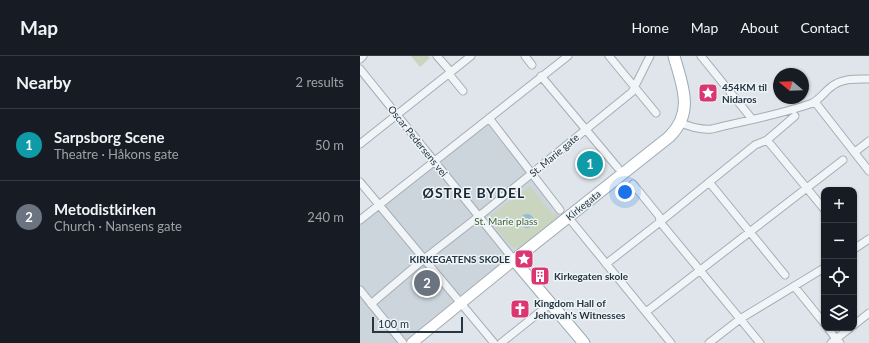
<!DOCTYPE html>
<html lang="en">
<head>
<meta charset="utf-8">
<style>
  body { margin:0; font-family:Lato,sans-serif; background:#242831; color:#f1f3f6 }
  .controls { position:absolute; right:12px; bottom:12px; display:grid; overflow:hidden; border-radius:8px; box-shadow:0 1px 3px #0004 }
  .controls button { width:36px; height:36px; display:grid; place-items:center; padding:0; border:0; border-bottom:1px solid #363941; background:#171b24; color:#f1f3f6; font:20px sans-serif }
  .compass { position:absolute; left:413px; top:12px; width:36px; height:36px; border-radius:50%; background:#171b24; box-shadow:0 1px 3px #0004; rotate:289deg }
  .scale { position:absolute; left:12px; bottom:10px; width:91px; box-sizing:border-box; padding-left:4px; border:2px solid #263643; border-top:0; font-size:11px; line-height:14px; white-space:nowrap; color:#263643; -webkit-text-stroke:3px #eef4f7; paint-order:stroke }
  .you { position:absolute; left:265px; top:136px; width:14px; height:14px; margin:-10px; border:3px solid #fff; border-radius:50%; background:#1a73e8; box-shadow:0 0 0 6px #1a73e833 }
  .badge { display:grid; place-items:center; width:26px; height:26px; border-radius:50%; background:#ea580c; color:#fff; font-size:13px; font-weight:700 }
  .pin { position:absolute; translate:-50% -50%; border:2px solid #fff; box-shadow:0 1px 4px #0006 }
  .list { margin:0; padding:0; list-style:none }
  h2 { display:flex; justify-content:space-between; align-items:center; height:52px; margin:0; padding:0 16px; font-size:17px }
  h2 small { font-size:13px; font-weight:400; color:#9ea1a6 }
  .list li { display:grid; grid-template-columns:26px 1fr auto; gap:12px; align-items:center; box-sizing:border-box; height:72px; padding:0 16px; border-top:1px solid #363941 }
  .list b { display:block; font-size:15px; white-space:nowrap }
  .list p { margin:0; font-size:13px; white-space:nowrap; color:#9ea1a6 }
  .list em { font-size:13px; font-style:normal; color:#9ea1a6 }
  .icon { flex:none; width:22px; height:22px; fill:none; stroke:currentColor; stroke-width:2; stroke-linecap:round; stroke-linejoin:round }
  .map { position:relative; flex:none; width:509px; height:287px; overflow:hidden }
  header { display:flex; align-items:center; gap:24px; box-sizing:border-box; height:56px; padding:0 20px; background:#171b24; border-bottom:1px solid #363941 }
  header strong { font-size:19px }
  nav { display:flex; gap:22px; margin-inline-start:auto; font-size:14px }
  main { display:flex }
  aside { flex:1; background:#171b24 }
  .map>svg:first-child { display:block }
</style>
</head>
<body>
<header>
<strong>Map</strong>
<nav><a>Home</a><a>Map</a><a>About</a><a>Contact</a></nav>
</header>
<main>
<aside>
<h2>Nearby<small>2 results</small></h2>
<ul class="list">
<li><span class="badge" style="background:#0f9aa8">1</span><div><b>Sarpsborg Scene</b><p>Theatre · Håkons gate</p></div><em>50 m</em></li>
<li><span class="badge" style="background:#6b7280">2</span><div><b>Metodistkirken</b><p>Church · Nansens gate</p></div><em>240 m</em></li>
</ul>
</aside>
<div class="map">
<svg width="509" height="287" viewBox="0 0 509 287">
  <rect width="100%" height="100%" fill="#dfe5ea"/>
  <!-- built -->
  <path fill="#ccd5dc" d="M129,62L204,159L45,287H0V164Z"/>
  <!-- green -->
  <path fill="#c9d5bf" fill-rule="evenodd" d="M51,0H68L70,2L60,11Z
    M170,130L194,160L197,157L200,160L162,191H152L130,165V160ZM163,160H171C174,162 174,166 172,169L167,172L163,171L160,165Z"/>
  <!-- water -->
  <path fill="#96bcce" d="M160 165a7 7 0 1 1 14 0a7 7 0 1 1-14 0Z"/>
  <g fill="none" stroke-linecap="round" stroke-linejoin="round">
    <!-- street casing -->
    <g stroke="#a4adb5" stroke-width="9">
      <path id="street" d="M77,0L91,16
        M165,0L172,9
        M249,0L296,57
        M341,0L392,63
        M0,3L3,0
        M0,13L154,204
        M89,18L103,35
        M181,20L258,112
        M455,46L509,115
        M129,62L200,154
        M321,67C332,71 340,74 352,73C384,65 418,59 450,48C459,45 464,36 471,31C482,22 496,23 509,23
        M407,84L464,153
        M0,88L111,0
        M495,96L509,85
        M0,126L134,287
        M349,126L425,219
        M273,128L299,160L300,166L400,287
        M208,161L311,287
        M0,164L208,0
        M494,193L509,183
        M246,208L300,166L395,89L407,84L435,60
        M434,230L464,267
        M0,234L43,287
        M11,248L64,203L123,157L272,36L290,0
        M286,256L483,104
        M494,269L509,257
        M468,272L476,283L471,287
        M141,287L191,247
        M349,287L380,263L464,212
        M480,287L476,283L490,272"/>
    </g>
    <!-- secondary casing -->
    <g stroke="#a4adb5" stroke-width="12">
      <path id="secondary" d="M52,287L154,204"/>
    </g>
    <!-- primary casing -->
    <g stroke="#9dacb7" stroke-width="13">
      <path id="primary" d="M224,287L154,204L309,81C335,56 322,29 314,0"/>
    </g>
    <!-- street -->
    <use href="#street" stroke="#f2f5f8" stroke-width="7"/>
    <!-- secondary -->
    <use href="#secondary" stroke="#fff" stroke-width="10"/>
    <!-- primary -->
    <use href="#primary" stroke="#fff" stroke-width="11"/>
  </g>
  <!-- icons -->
  <defs>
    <g id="sight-square" transform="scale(1)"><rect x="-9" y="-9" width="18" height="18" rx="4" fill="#dc3670" stroke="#eef4f7"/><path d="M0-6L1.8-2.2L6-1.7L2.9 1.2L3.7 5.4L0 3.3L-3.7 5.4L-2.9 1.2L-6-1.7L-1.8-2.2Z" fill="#fff"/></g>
    <g id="building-square" transform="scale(1)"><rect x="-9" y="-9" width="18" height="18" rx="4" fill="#dc3670" stroke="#eef4f7"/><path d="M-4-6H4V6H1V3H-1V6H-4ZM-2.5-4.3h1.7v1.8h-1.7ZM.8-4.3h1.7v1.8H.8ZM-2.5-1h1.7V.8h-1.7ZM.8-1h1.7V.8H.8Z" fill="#fff"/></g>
    <g id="church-square" transform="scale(1)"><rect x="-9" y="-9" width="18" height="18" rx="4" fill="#dc3670" stroke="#eef4f7"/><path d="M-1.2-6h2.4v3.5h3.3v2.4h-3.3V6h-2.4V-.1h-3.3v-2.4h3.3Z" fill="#fff"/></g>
  </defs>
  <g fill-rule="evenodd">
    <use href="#sight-square" x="348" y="37"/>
    <use href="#sight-square" x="164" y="203"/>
    <use href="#building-square" x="180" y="220"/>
    <use href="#church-square" x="160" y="253"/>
  </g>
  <g text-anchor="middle" stroke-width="3" stroke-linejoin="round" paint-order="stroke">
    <!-- poi labels -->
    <g font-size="10" font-weight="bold" fill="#263643" stroke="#eef4f7" text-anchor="start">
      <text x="362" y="35">454KM til<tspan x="362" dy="12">Nidaros</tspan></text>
      <text x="150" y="207" text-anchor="end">KIRKEGATENS SKOLE</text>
      <text x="194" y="224">Kirkegaten skole</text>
      <text x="174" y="251">Kingdom Hall of<tspan x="174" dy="12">Jehovah's Witnesses</tspan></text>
    </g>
    <!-- street labels -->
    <g font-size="10" fill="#263643" stroke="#eef4f7">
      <text transform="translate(58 85) rotate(51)" y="4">Oscar Pedersens vei</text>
      <text transform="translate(194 99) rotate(-40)" y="4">St. Marie gate</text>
      <text transform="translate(223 149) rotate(-39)" y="4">Kirkegata</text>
    </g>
    <!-- park labels -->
    <g font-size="10" fill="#436032" stroke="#eef4f7">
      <text x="146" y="169">St. Marie plass</text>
    </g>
    <!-- district labels -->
    <g font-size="14" font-weight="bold" letter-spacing="1" fill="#182733" stroke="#eef4f7">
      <text x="114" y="142">ØSTRE BYDEL</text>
    </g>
  </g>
</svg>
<div class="controls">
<button>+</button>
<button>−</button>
<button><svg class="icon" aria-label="locate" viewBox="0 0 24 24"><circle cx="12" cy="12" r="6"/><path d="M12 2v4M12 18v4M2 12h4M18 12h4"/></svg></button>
<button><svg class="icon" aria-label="layers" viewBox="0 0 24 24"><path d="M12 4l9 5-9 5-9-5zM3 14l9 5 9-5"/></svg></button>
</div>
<svg class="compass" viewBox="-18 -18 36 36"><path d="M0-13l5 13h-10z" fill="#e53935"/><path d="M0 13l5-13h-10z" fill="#9ea1a6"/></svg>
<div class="scale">100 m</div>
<div class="you"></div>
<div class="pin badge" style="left:230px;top:108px;background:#0f9aa8">1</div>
<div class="pin badge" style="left:67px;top:227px;background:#6b7280">2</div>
</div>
</main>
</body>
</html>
